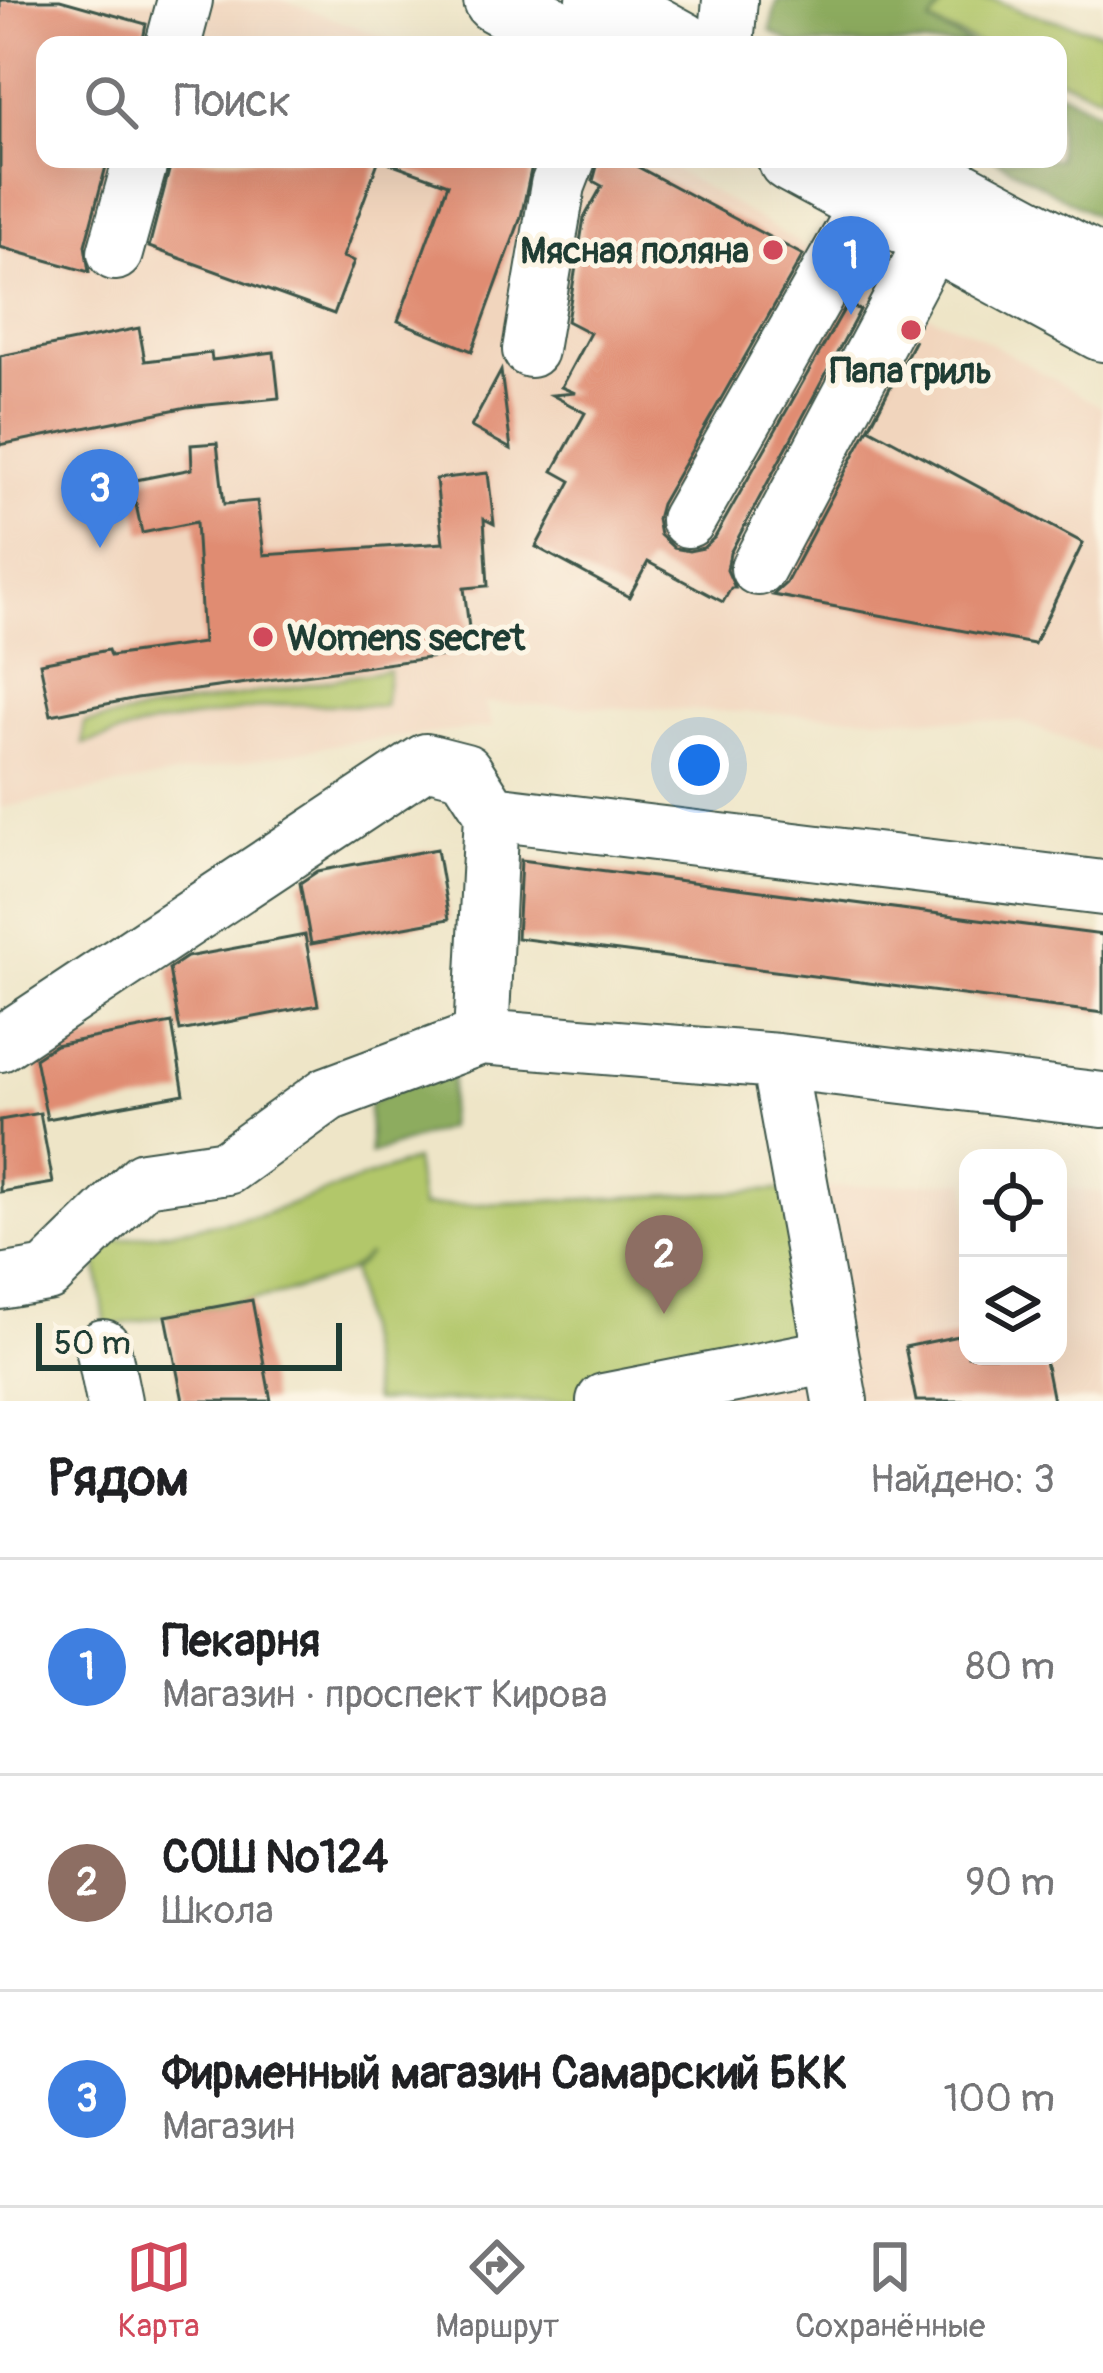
<!DOCTYPE html>
<html lang="ru">
<head>
<meta charset="utf-8">
<style>
  body { margin:0; font-family:Pangolin,sans-serif; background:#f6f6f6; color:#202124 }
  .controls { position:absolute; right:36px; bottom:36px; display:grid; overflow:hidden; border-radius:24px; box-shadow:0 12px 48px #0002 }
  .controls button { width:108px; height:108px; display:grid; place-items:center; padding:0; border:0; border-bottom:3px solid #e0e0e0; background:#fff; color:#202124; font:60px sans-serif }
  .scale { position:absolute; left:36px; bottom:30px; width:306px; box-sizing:border-box; padding-left:12px; border:6px solid #1f3d34; border-top:0; font-size:33px; line-height:42px; white-space:nowrap; color:#1f3d34; -webkit-text-stroke:9px #fcf5e5; paint-order:stroke }
  .you { position:absolute; left:699px; top:765px; width:42px; height:42px; margin:-30px; border:9px solid #fff; border-radius:50%; background:#1a73e8; box-shadow:0 0 0 18px #1a73e833 }
  .badge { display:grid; place-items:center; width:78px; height:78px; border-radius:50%; background:#d1495b; color:#fff; font-size:39px; font-weight:700 }
  .pin { position:absolute; translate:-50% -99px; filter:drop-shadow(0 3px 6px #0008) }
  .pin::after { content:''; position:absolute; top:63px; width:42px; height:36px; background:inherit; clip-path:polygon(0 0,100% 0,50% 100%) }
  .list { margin:0; padding:0; list-style:none }
  h2 { display:flex; justify-content:space-between; align-items:center; height:156px; margin:0; padding:0 48px; font-size:51px }
  h2 small { font-size:39px; font-weight:400; color:#757577 }
  .list li { display:grid; grid-template-columns:78px 1fr auto; gap:36px; align-items:center; box-sizing:border-box; height:216px; padding:0 48px; border-top:3px solid #e0e0e0 }
  .list b { display:block; font-size:45px; white-space:nowrap }
  .list p { margin:0; font-size:39px; white-space:nowrap; color:#757577 }
  .list em { font-size:39px; font-style:normal; color:#757577 }
  .icon { flex:none; width:66px; height:66px; fill:none; stroke:currentColor; stroke-width:2; stroke-linecap:round; stroke-linejoin:round }
  .map { position:relative; flex:none; width:1103px; height:1401px; overflow:hidden }
  .search { position:absolute; background:#fff; box-shadow:0 12px 48px #0002; left:36px; right:36px; top:36px; height:132px; display:flex; align-items:center; gap:30px; box-sizing:border-box; padding:0 42px; border-radius:24px; color:#757577; font-size:45px }
  .sheet { height:804px; background:#fff }
  nav { display:flex; justify-content:space-around; align-items:center; box-sizing:border-box; height:168px; border-top:3px solid #e0e0e0; background:#fff; font-size:33px; color:#757577 }
  nav a { display:grid; justify-items:center; gap:6px }
  nav .on { color:#d1495b }
  .map>svg:first-child { display:block }
</style>
</head>
<body>
<div class="map">
<svg width="1103" height="1401" viewBox="0 0 1103 1401">
  <rect width="100%" height="100%" fill="#fcf5e5"/>
  <filter id="ink" filterUnits="userSpaceOnUse"><feTurbulence type="fractalNoise" baseFrequency=".00833" numOctaves="2"/><feDisplacementMap in="SourceGraphic" scale="24" xChannelSelector="R" yChannelSelector="G"/><feConvolveMatrix kernelMatrix="1 2 1 2 8 2 1 2 1" color-interpolation-filters="sRGB"/></filter>
  <filter id="wash" filterUnits="userSpaceOnUse"><feTurbulence type="fractalNoise" baseFrequency=".004" numOctaves="4" result="noise"/><feDisplacementMap in="SourceGraphic" scale="48" xChannelSelector="R" yChannelSelector="G"/><feGaussianBlur stdDeviation="2.7" result="paint"/><feColorMatrix in="noise" values="0 0 0 0 0 0 0 0 0 0 0 0 0 0 0 0 0 1.4 0 .05"/><feComposite in="paint" operator="in"/></filter>
  <g filter="url(#wash)">
    <rect width="100%" height="100%" fill="#eee5c7"/>
    <!-- built -->
    <path fill="#f1d5bd" d="M0,0H284L403,45H45V159H657L904,306L969,331L1103,408V754L1021,722L484,703L493,727L343,743L0,808Z
      M968,1181V1356H1058V1187L1103,1193V1401H374L352,1271L421,1207Z"/>
    <!-- green -->
    <path fill="#b2c76b" stroke="#688250" stroke-width="3" d="M946,0H995L1024,12L1103,33L1102,97L1058,78V45H982L930,22Z
      M389,670L384,706L283,704L156,724L83,744L84,723Z
      M414,1160L421,1207L801,1189L831,1356L621,1401H374L352,1271L369,1254L346,1273L282,1294L106,1327L94,1244L259,1216Z"/>
    <!-- forest -->
    <path fill="#8dac5f" stroke="#56744a" stroke-width="3" d="M777,0H946L930,23L972,45H796L770,31Z
      M1058,91L1103,115V220L995,159H1058Z
      M456,1048L447,1128L370,1154L369,1104Z"/>
    <g id="blocks">
      <!-- building -->
      <path fill="#e08c72" d="M0,0H60L146,24L142,45H45V159H108L85,245L89,272L0,247Z
        M172,159H379L343,257L354,261L334,314L149,247Z
        M390,159H514L532,165L521,217L472,351L398,321L448,184L390,163Z
        M599,159H623L803,255L661,504L657,519L660,535L674,548L689,551L703,548L715,537L847,304L860,310L730,553L727,570L735,588H731L723,602L648,562L629,597L536,547L571,481L553,471L585,413L552,395L575,393L561,387L590,333L567,321L584,218L602,186L593,181Z
        M139,328L145,361L211,353L212,360L274,352L279,398L187,407L0,445V356Z
        M915,340L869,428L1083,543L1034,644L773,595L786,583Z
        M501,371L511,449L471,427Z
        M217,443L224,504L257,501L264,555L443,543L436,479L488,473L494,524L484,519L488,586L464,588L472,652L137,698L51,715L40,663L108,650L110,656L203,643L196,522L142,533L131,481L192,469L191,445Z
        M437,849L449,919L311,944L300,883L318,871Z
        M521,860L1103,935V1013L517,938Z
        M305,935L318,1005L180,1031L169,969L187,957Z
        M172,1023L184,1094L47,1119L35,1058L55,1045Z
        M40,1113L53,1183L0,1192V1120Z
        M252,1300L271,1401H183L166,1316Z
        M968,1334V1356H1044L1053,1401H916L905,1347Z"/>
    </g>
  </g>
  <g filter="url(#ink)">
    <use href="#blocks" fill-opacity="0" stroke="#3e564a" stroke-width="3"/>
    <g fill="none" stroke-linecap="round" stroke-linejoin="round">
      <!-- minor casing -->
      <g stroke="#3e564a" stroke-width="58">
        <path id="minor" d="M173,45L185,0
          M726,45L730,0
          M115,253L141,159
          M530,350L558,185L568,159
          M688,520L869,202
          M758,568L934,237
          M492,813L1103,888
          M0,1044L426,761L465,771L492,813L481,1037
          M778,1061L840,1401
          M0,1282L47,1274L144,1179L227,1167L328,1094L481,1037L778,1061L1103,1100
          M103,1347L114,1401
          M604,1401L831,1356"/>
      </g>
      <!-- major casing -->
      <g stroke="#3e564a" stroke-width="70">
        <path id="major" d="M497,0L580,45
          M600,0L682,45
          M791,159L1103,328
          M894,159L1103,271"/>
      </g>
      <!-- minor -->
      <use href="#minor" stroke="#fff" stroke-width="54"/>
      <!-- major -->
      <use href="#major" stroke="#fff" stroke-width="66"/>
    </g>
  </g>
  <!-- markers -->
  <g fill="#d1495b" stroke="#fcf5e5" stroke-width="4.5">
    <circle cx="773" cy="250" r="12"/>
    <circle cx="911" cy="330" r="12"/>
    <circle cx="263" cy="637" r="12"/>
  </g>
  <g text-anchor="middle" stroke-width="10" stroke-linejoin="round" paint-order="stroke">
    <!-- poi labels -->
    <g font-size="36" font-weight="bold" fill="#1f3d34" stroke="#fcf5e5" text-anchor="end">
      <text x="749" y="263">Мясная поляна</text>
      <text x="911" y="383" text-anchor="middle">Папа гриль</text>
      <text x="287" y="650" text-anchor="start">Womens secret</text>
    </g>
  </g>
</svg>
<div class="controls">
<button><svg class="icon" aria-label="locate" viewBox="0 0 24 24"><circle cx="12" cy="12" r="6"/><path d="M12 2v4M12 18v4M2 12h4M18 12h4"/></svg></button>
<button><svg class="icon" aria-label="layers" viewBox="0 0 24 24"><path d="M12 4l9 5-9 5-9-5zM3 14l9 5 9-5"/></svg></button>
</div>
<div class="scale">50 m</div>
<div class="you"></div>
<div class="pin badge" style="left:851px;top:315px;background:#3f7fe0">1</div>
<div class="pin badge" style="left:664px;top:1314px;background:#8d6e63">2</div>
<div class="pin badge" style="left:100px;top:548px;background:#3f7fe0">3</div>
<div class="search"><svg class="icon" aria-label="search" viewBox="0 0 24 24"><circle cx="10" cy="10" r="6"/><path d="M15 15l6 6"/></svg>Поиск</div>
</div>
<section class="sheet">
<h2>Рядом<small>Найдено: 3</small></h2>
<ul class="list">
<li><span class="badge" style="background:#3f7fe0">1</span><div><b>Пекарня</b><p>Магазин · проспект Кирова</p></div><em>80 m</em></li>
<li><span class="badge" style="background:#8d6e63">2</span><div><b>СОШ №124</b><p>Школа</p></div><em>90 m</em></li>
<li><span class="badge" style="background:#3f7fe0">3</span><div><b>Фирменный магазин Самарский БКК</b><p>Магазин</p></div><em>100 m</em></li>
</ul>
</section>
<nav>
<a class="on"><svg class="icon" aria-label="map" viewBox="0 0 24 24"><path d="M3 6l6-2 6 2 6-2v14l-6 2-6-2-6 2zM9 4v14M15 6v14"/></svg>Карта</a>
<a><svg class="icon" aria-label="directions" viewBox="0 0 24 24"><path d="M12 3l9 9-9 9-9-9zM9 14v-3h6M13 9l2 2-2 2"/></svg>Маршрут</a>
<a><svg class="icon" aria-label="saved" viewBox="0 0 24 24"><path d="M7 4h10v16l-5-4-5 4z"/></svg>Сохранённые</a>
</nav>
</body>
</html>
